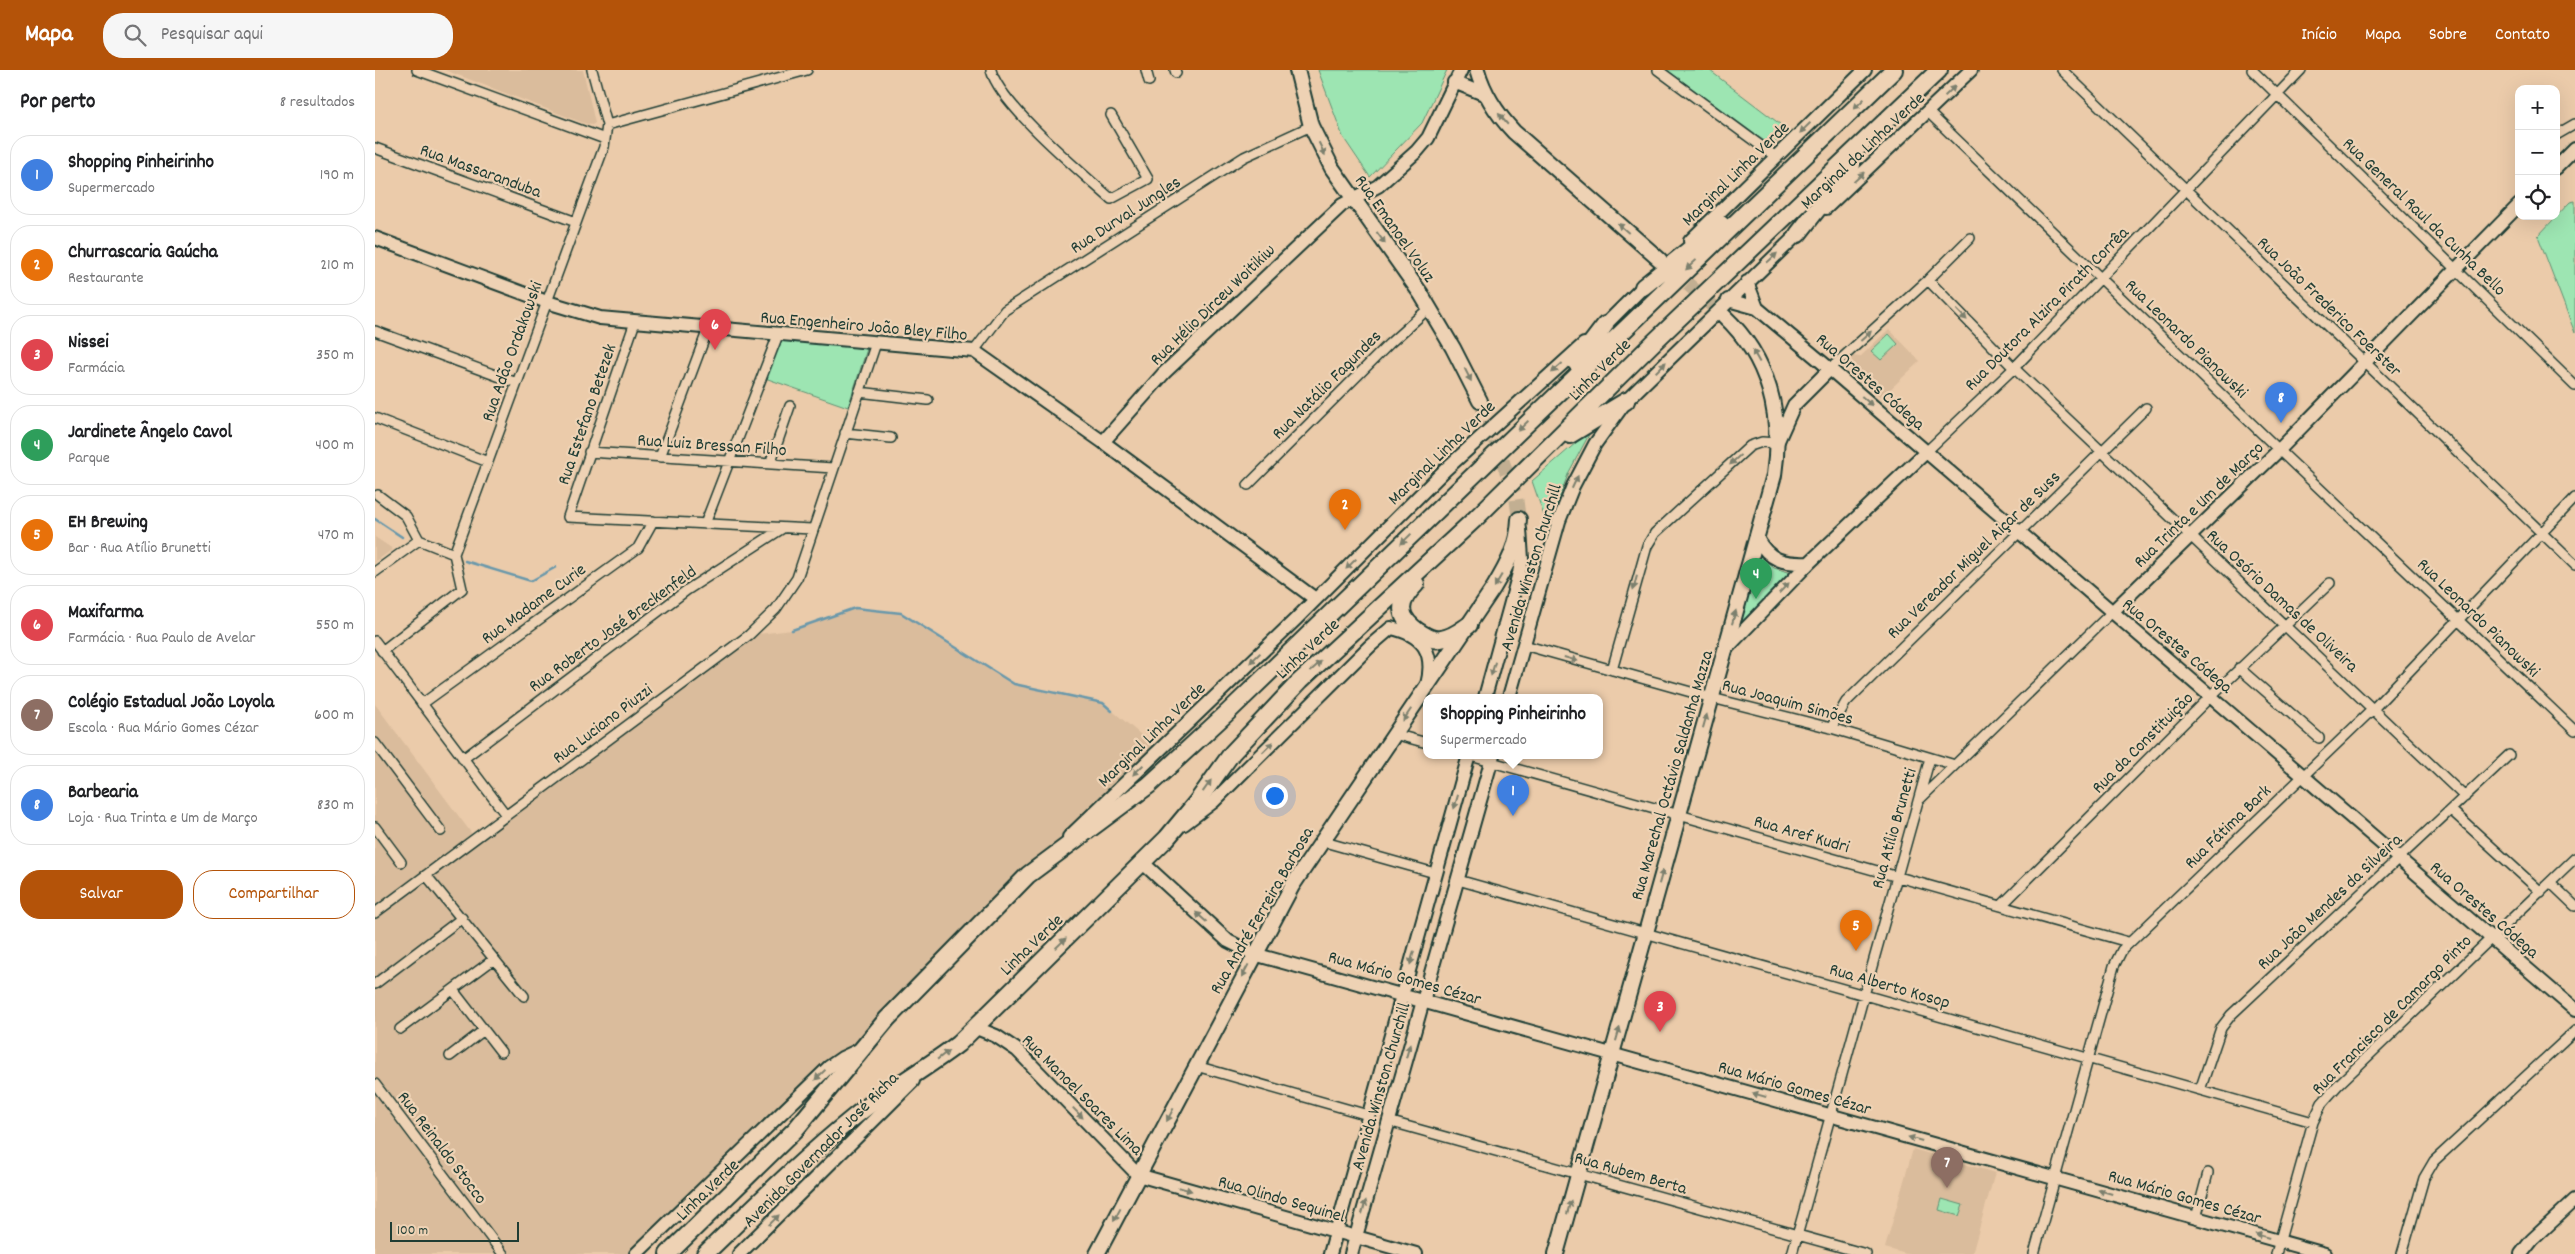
<!DOCTYPE html>
<html lang="pt">
<head>
<meta charset="utf-8">
<style>
  body { margin:0; font-family:Dekko,sans-serif; background:#f6f6f6; color:#202124 }
  .controls { position:absolute; right:15px; top:15px; display:grid; overflow:hidden; border-radius:10px; box-shadow:0 5px 20px #0002 }
  .controls button { width:45px; height:45px; display:grid; place-items:center; padding:0; border:0; border-bottom:1px solid #e0e0e0; background:#fff; color:#202124; font:25px sans-serif }
  .scale { position:absolute; left:15px; bottom:12px; width:129px; box-sizing:border-box; padding-left:5px; border:2px solid #1f3d34; border-top:0; font-size:14px; line-height:18px; white-space:nowrap; color:#1f3d34; -webkit-text-stroke:4px #eed2b4; paint-order:stroke }
  .you { position:absolute; left:899px; top:725px; width:18px; height:18px; margin:-12px; border:4px solid #fff; border-radius:50%; background:#1a73e8; box-shadow:0 0 0 8px #1a73e833 }
  .badge { display:grid; place-items:center; width:32px; height:32px; border-radius:50%; background:#b45309; color:#fff; font-size:16px; font-weight:700 }
  .pin { position:absolute; translate:-50% -41px; filter:drop-shadow(0 1px 2px #0008) }
  .pin::after { content:''; position:absolute; top:26px; width:18px; height:15px; background:inherit; clip-path:polygon(0 0,100% 0,50% 100%) }
  .popup { position:absolute; left:1048px; top:624px; width:180px; height:65px; box-sizing:border-box; display:grid; place-content:center; border-radius:10px; background:#fff; filter:drop-shadow(0 1px 4px #0005); font-size:16px; white-space:nowrap; color:#757577 }
  .popup b { font-size:19px; color:#202124 }
  .popup::after { content:''; position:absolute; left:50%; top:100%; margin-left:-10px; border:10px solid transparent; border-top-color:#fff }
  .list { margin:0; padding:0; list-style:none }
  h2 { display:flex; justify-content:space-between; align-items:center; height:65px; margin:0; padding:0 20px; font-size:21px }
  h2 small { font-size:16px; font-weight:400; color:#757577 }
  .list li { display:grid; grid-template-columns:32px 1fr auto; gap:15px; align-items:center; box-sizing:border-box; height:80px; margin:0 10px 10px; padding:0 10px; border:1px solid #e0e0e0; border-radius:20px }
  .list b { display:block; font-size:19px; white-space:nowrap }
  .list p { margin:0; font-size:16px; white-space:nowrap; color:#757577 }
  .list em { font-size:16px; font-style:normal; color:#757577 }
  .actions { display:flex; gap:10px; padding:15px 20px }
  .actions a { flex:1; padding:11px 0; border:1px solid #b45309; border-radius:20px; text-align:center; font-size:18px; color:#b45309 }
  .actions .main { background:#b45309; color:#fff }
  .icon { flex:none; width:28px; height:28px; fill:none; stroke:currentColor; stroke-width:2; stroke-linecap:round; stroke-linejoin:round }
  .map { position:relative; flex:none; width:2200px; height:1184px; overflow:hidden }
  header { display:flex; align-items:center; gap:30px; box-sizing:border-box; height:70px; padding:0 25px; background:#b45309; color:#fff }
  header strong { font-size:24px }
  nav { display:flex; gap:28px; margin-inline-start:auto; font-size:18px }
  .search { width:350px; height:45px; background:#f6f6f6; display:flex; align-items:center; gap:12px; box-sizing:border-box; padding:0 18px; border-radius:20px; color:#757577; font-size:19px }
  main { display:flex }
  aside { flex:1; background:#fff }
  .map>svg:first-child { display:block }
</style>
</head>
<body>
<header>
<strong>Mapa</strong>
<div class="search"><svg class="icon" aria-label="search" viewBox="0 0 24 24"><circle cx="10" cy="10" r="6"/><path d="M15 15l6 6"/></svg>Pesquisar aqui</div>
<nav><a>Início</a><a>Mapa</a><a>Sobre</a><a>Contato</a></nav>
</header>
<main>
<aside>
<h2>Por perto<small>8 resultados</small></h2>
<ul class="list">
<li><span class="badge" style="background:#3f7fe0">1</span><div><b>Shopping Pinheirinho</b><p>Supermercado</p></div><em>190 m</em></li>
<li><span class="badge" style="background:#e8710a">2</span><div><b>Churrascaria Gaúcha</b><p>Restaurante</p></div><em>210 m</em></li>
<li><span class="badge" style="background:#e0444e">3</span><div><b>Nissei</b><p>Farmácia</p></div><em>350 m</em></li>
<li><span class="badge" style="background:#2e9e5b">4</span><div><b>Jardinete Ângelo Cavol</b><p>Parque</p></div><em>400 m</em></li>
<li><span class="badge" style="background:#e8710a">5</span><div><b>EH Brewing</b><p>Bar · Rua Atílio Brunetti</p></div><em>470 m</em></li>
<li><span class="badge" style="background:#e0444e">6</span><div><b>Maxifarma</b><p>Farmácia · Rua Paulo de Avelar</p></div><em>550 m</em></li>
<li><span class="badge" style="background:#8d6e63">7</span><div><b>Colégio Estadual João Loyola</b><p>Escola · Rua Mário Gomes Cézar</p></div><em>600 m</em></li>
<li><span class="badge" style="background:#3f7fe0">8</span><div><b>Barbearia</b><p>Loja · Rua Trinta e Um de Março</p></div><em>830 m</em></li>
</ul>
<div class="actions"><a class="main">Salvar</a><a>Compartilhar</a></div>
</aside>
<div class="map">
<svg width="2200" height="1184" viewBox="0 0 2200 1184">
  <rect width="100%" height="100%" fill="#ebcbaa"/>
  <filter id="ink" filterUnits="userSpaceOnUse"><feTurbulence type="fractalNoise" baseFrequency=".02" numOctaves="2"/><feDisplacementMap in="SourceGraphic" scale="10" xChannelSelector="R" yChannelSelector="G"/><feConvolveMatrix kernelMatrix="1 2 1 2 8 2 1 2 1" color-interpolation-filters="sRGB"/></filter>
  <g filter="url(#ink)">
    <!-- built -->
    <path fill="#dabc9c" d="M70,0H208L220,53L217,55L211,54Z
      M1514,259L1545,291L1506,328L1481,308V297L1476,289L1478,286L1485,287Z
      M0,467L18,479L0,492Z
      M480,538L526,543L639,614L728,633L784,680L526,935L454,997L261,1184H0V634L100,768L374,565L417,560Z
      M1538,1079L1620,1103L1597,1184H1531L1510,1178Z"/>
    <!-- green -->
    <path fill="#9de5b2" stroke="#5e9173" d="M943,0H1072L1047,53L995,107L968,67Z
      M1292,0H1334L1414,61L1396,76Z
      M2200,131V263L2163,166L2195,132Z
      M1514,264L1523,274L1506,290L1496,281Z
      M404,268L492,279L473,337L390,308Z
      M1217,359L1194,402L1173,457L1157,411Z
      M1382,483L1399,498L1417,503L1365,555Z
      M1562,1089L1580,1094L1577,1105L1559,1100Z
      M1567,1129L1588,1135L1584,1146L1564,1140Z"/>
    <g fill="none" stroke-linecap="round" stroke-linejoin="round">
      <!-- stream -->
      <path stroke="#6998ab" stroke-width="2.5" d="M0,449L27,467
        M90,491L156,511L181,497
        M417,560L480,538L526,543L639,614L728,633L737,641"/>
      <!-- primary-tunnel -->
      <path stroke="#c2af92" stroke-width="14" stroke-dasharray="14 7" stroke-linecap="butt" d="M1297,200L1349,246
        M1105,331L1141,427L1144,449"/>
      <!-- street casing -->
      <g stroke="#1f3d34" stroke-width="12">
        <path id="street" d="M42,0L230,69
          M616,0C625,35 706,102 736,129L773,109L736,45
          M771,0L774,11
          M800,0L801,3
          M1283,0L1401,87
          M1687,0L2200,495
          M1877,0L2200,316
          M1553,42L1904,380L2200,661
          M232,55L432,0
          M2181,65L2200,54
          M0,78L201,152
          M1553,210L1639,298L2090,727
          M260,252L193,447L437,459
          M0,261L142,313
          M599,281L630,240L869,87L936,56
          M1455,299L1553,210L1595,168
          M484,322L553,330
          M0,348L113,392
          M470,363L516,368
          M214,382L458,398
          M1551,382L1639,298L1926,0
          M285,387L333,259
          M395,394L415,336
          M873,415L1014,274L1054,238
          M3,425L31,446L44,470
          M330,454L403,265
          M0,502L44,470L79,484
          M0,571L131,745
          M1149,575L1337,628L1456,658L1580,695
          M7,581L87,519L79,484L229,77L232,55L217,0
          M1864,598L1944,668
          M1237,600L1272,476L1280,463L1375,376L1387,372L1402,373
          M47,634L263,478L278,451
          M1456,658L1471,632L1771,338
          M1019,664L1052,673
          M0,673L66,761
          M1092,685L1753,872
          M88,689L312,520L408,458
          M1544,730L1737,542
          M2076,740L2166,822
          M0,757L26,792
          M946,771L1060,803
          M51,805L149,926
          M1083,810L1938,1052
          M2176,813L2200,836
          M1626,836L1836,626L1955,513
          M0,843L374,565L401,539L422,508L501,273
          M0,914L87,848
          M78,920L126,982
          M25,959L119,889
          M75,986L109,960
          M821,996L993,1045
          M0,1014L128,1184
          M1825,1020L1846,958L1856,945L2134,685
          M1013,1051L1491,1184
          M1821,1148L1833,1103
          M1417,1184L1555,688
          M1659,1184L1739,896L1747,880L1999,638L2200,428
          M1901,1184L1938,1052L1947,1033L1963,1015L2200,788
          M2027,1184L2049,1108L2059,1091L2200,961"/>
      </g>
      <!-- secondary casing -->
      <g stroke="#1f3d34" stroke-width="16">
        <path id="secondary" d="M1079,12L1111,25
          M2181,98L2200,79
          M1451,138L1596,0
          M0,168L172,232L225,248L599,281L728,372L939,528
          M1315,171L1490,0
          M1372,212L1382,238
          M1353,230L1382,238L1455,299L2200,940
          M1224,261L1274,211
          M728,372L789,303L967,135L1003,116L1042,81L1053,68L1086,0
          M1402,373L1419,335L1455,299
          M1382,468C1394,491 1409,494 1434,493
          M1737,542L1904,380L2144,135
          M1351,579L1434,493L1551,382
          M1110,627L1144,503L1147,489L1145,459
          M1134,627L1184,451L1198,416L1220,374L1251,331L1429,158
          M809,754L838,732L995,576L1016,558C1049,565 1060,583 1052,615
          M694,767L921,549L1071,399L1209,274
          M768,793L853,871L879,884L1950,1184
          M599,957L621,966L642,980L763,1105L1041,1184
          M261,1184L454,997L467,988L486,979
          M364,1184L538,1011
          M955,1184L1094,685
          M976,1184L1118,685
          M2146,1184L2157,1170L2200,1130"/>
      </g>
      <!-- primary casing -->
      <g stroke="#1f3d34" stroke-width="18">
        <path id="primary" d="M922,0L936,56L957,98L1046,224L1078,278L1105,331
          M1102,0C1109,25 1122,44 1139,62L1285,190
          M722,1184L917,816L1119,517C1132,495 1143,476 1144,449
          M1181,1184L1399,405C1408,345 1394,288 1349,246"/>
      </g>
      <!-- highway casing -->
      <g stroke="#1f3d34" stroke-width="20">
        <path id="highway" d="M1423,164L1477,95
          M1268,217L1346,154
          M1201,293L1230,255
          M1195,365L1251,331
          M1041,514C1022,533 1022,547 1044,562C1051,566 1057,571 1066,569C1077,568 1085,561 1094,555
          M293,1184L420,1060L512,949L653,805L774,715L853,642L1519,0
          M330,1184C379,1137 427,1089 479,1047C512,1020 549,1000 583,974L792,768L821,733L857,683L925,611L1101,448L1279,272L1564,0"/>
      </g>
      <!-- street -->
      <use href="#street" stroke="#eed2b4" stroke-width="9"/>
      <!-- secondary -->
      <use href="#secondary" stroke="#eed2b4" stroke-width="12"/>
      <!-- primary -->
      <use href="#primary" stroke="#eed2b4" stroke-width="14"/>
      <!-- highway -->
      <use href="#highway" stroke="#eed2b4" stroke-width="16"/>
    </g>
    <!-- one-way arrows -->
    <defs><path id="oneway-solid" d="M-6-.8H1V-3.2L6.5 0L1 3.2V.8H-6Z" transform="scale(1.25)"/></defs>
    <g fill="#7c806e">
      <use href="#oneway-solid" transform="translate(1575 21) rotate(-44)"/>
      <use href="#oneway-solid" transform="translate(1484 34) rotate(135)"/>
      <use href="#oneway-solid" transform="translate(1128 49) rotate(-130)"/>
      <use href="#oneway-solid" transform="translate(1430 58) rotate(136)"/>
      <use href="#oneway-solid" transform="translate(947 79) rotate(64)"/>
      <use href="#oneway-solid" transform="translate(1484 107) rotate(-43)"/>
      <use href="#oneway-solid" transform="translate(1248 158) rotate(-139)"/>
      <use href="#oneway-solid" transform="translate(1006 168) rotate(54)"/>
      <use href="#oneway-solid" transform="translate(1397 188) rotate(-43)"/>
      <use href="#oneway-solid" transform="translate(1316 195) rotate(137)"/>
      <use href="#oneway-solid" transform="translate(1587 245) rotate(46)"/>
      <use href="#oneway-solid" transform="translate(1491 266) rotate(-42)"/>
      <use href="#oneway-solid" transform="translate(1381 286) rotate(-119)"/>
      <use href="#oneway-solid" transform="translate(1286 297) rotate(-45)"/>
      <use href="#oneway-solid" transform="translate(1182 298) rotate(138)"/>
      <use href="#oneway-solid" transform="translate(1093 305) rotate(63)"/>
      <use href="#oneway-solid" transform="translate(1492 331) rotate(41)"/>
      <use href="#oneway-solid" transform="translate(1148 356) rotate(136)"/>
      <use href="#oneway-solid" transform="translate(1360 390) rotate(137)"/>
      <use href="#oneway-solid" transform="translate(1200 412) rotate(-65)"/>
      <use href="#oneway-solid" transform="translate(1031 469) rotate(136)"/>
      <use href="#oneway-solid" transform="translate(976 494) rotate(135)"/>
      <use href="#oneway-solid" transform="translate(1123 511) rotate(120)"/>
      <use href="#oneway-solid" transform="translate(1260 513) rotate(105)"/>
      <use href="#oneway-solid" transform="translate(1409 518) rotate(-46)"/>
      <use href="#oneway-solid" transform="translate(1359 547) rotate(-74)"/>
      <use href="#oneway-solid" transform="translate(880 588) rotate(136)"/>
      <use href="#oneway-solid" transform="translate(1196 589) rotate(16)"/>
      <use href="#oneway-solid" transform="translate(941 596) rotate(-42)"/>
      <use href="#oneway-solid" transform="translate(1118 599) rotate(106)"/>
      <use href="#oneway-solid" transform="translate(1032 645) rotate(124)"/>
      <use href="#oneway-solid" transform="translate(1330 651) rotate(-74)"/>
      <use href="#oneway-solid" transform="translate(893 677) rotate(-45)"/>
      <use href="#oneway-solid" transform="translate(763 700) rotate(136)"/>
      <use href="#oneway-solid" transform="translate(832 716) rotate(-55)"/>
      <use href="#oneway-solid" transform="translate(1081 732) rotate(106)"/>
      <use href="#oneway-solid" transform="translate(1286 807) rotate(-74)"/>
      <use href="#oneway-solid" transform="translate(826 847) rotate(-138)"/>
      <use href="#oneway-solid" transform="translate(686 873) rotate(-44)"/>
      <use href="#oneway-solid" transform="translate(1037 888) rotate(105)"/>
      <use href="#oneway-solid" transform="translate(870 901) rotate(118)"/>
      <use href="#oneway-solid" transform="translate(1243 964) rotate(-74)"/>
      <use href="#oneway-solid" transform="translate(1033 981) rotate(-74)"/>
      <use href="#oneway-solid" transform="translate(568 985) rotate(-38)"/>
      <use href="#oneway-solid" transform="translate(445 1005) rotate(136)"/>
      <use href="#oneway-solid" transform="translate(1384 1025) rotate(-164)"/>
      <use href="#oneway-solid" transform="translate(703 1043) rotate(46)"/>
      <use href="#oneway-solid" transform="translate(795 1045) rotate(118)"/>
      <use href="#oneway-solid" transform="translate(1540 1069) rotate(-164)"/>
      <use href="#oneway-solid" transform="translate(810 1119) rotate(16)"/>
      <use href="#oneway-solid" transform="translate(1730 1122) rotate(-164)"/>
      <use href="#oneway-solid" transform="translate(989 1137) rotate(-74)"/>
      <use href="#oneway-solid" transform="translate(1194 1137) rotate(-74)"/>
      <use href="#oneway-solid" transform="translate(742 1145) rotate(118)"/>
      <use href="#oneway-solid" transform="translate(399 1150) rotate(-45)"/>
      <use href="#oneway-solid" transform="translate(1887 1166) rotate(-164)"/>
    </g>
  </g>
  <g text-anchor="middle" stroke-width="4.5" stroke-linejoin="round" paint-order="stroke">
    <!-- street labels -->
    <g font-size="18" fill="#1f3d34" stroke="#eed2b4">
      <text transform="translate(1487 80) rotate(-43)" y="6">Marginal da Linha Verde</text>
      <text transform="translate(106 100) rotate(20)" y="6">Rua Massaranduba</text>
      <text transform="translate(1360 103) rotate(-44)" y="6">Marginal Linha Verde</text>
      <text transform="translate(750 144) rotate(-33)" y="6">Rua Durval Jungles</text>
      <text transform="translate(2050 146) rotate(44)" y="6">Rua General Raul da Cunha Bello</text>
      <text transform="translate(1021 158) rotate(55)" y="6">Rua Emanoel Voluz</text>
      <text transform="translate(837 234) rotate(-44)" y="6">Rua Hélio Dirceu Woitikiw</text>
      <text transform="translate(1955 236) rotate(44)" y="6">Rua João Frederico Foerster</text>
      <text transform="translate(1671 238) rotate(-45)" y="6">Rua Doutora Alzira Pirath Corrêa</text>
      <text transform="translate(489 255) rotate(5)" y="6">Rua Engenheiro João Bley Filho</text>
      <text transform="translate(1812 268) rotate(44)" y="6">Rua Leonardo Pianowski</text>
      <text transform="translate(136 281) rotate(-70)" y="6">Rua Adão Ordakowski</text>
      <text transform="translate(1224 299) rotate(-45)" y="6">Linha Verde</text>
      <text transform="translate(1496 311) rotate(41)" y="6">Rua Orestes Códega</text>
      <text transform="translate(951 314) rotate(-45)" y="6">Rua Natálio Fagundes</text>
      <text transform="translate(211 344) rotate(-71)" y="6">Rua Estefano Betezek</text>
      <text transform="translate(337 374) rotate(4)" y="6">Rua Luiz Bressan Filho</text>
      <text transform="translate(1066 382) rotate(-44)" y="6">Marginal Linha Verde</text>
      <text transform="translate(1823 434) rotate(-44)" y="6">Rua Trinta e Um de Março</text>
      <text transform="translate(1598 484) rotate(-44)" y="6">Rua Vereador Miguel Aiçar de Suss</text>
      <text transform="translate(1155 497) rotate(-73)" y="6">Avenida Winston Churchill</text>
      <text transform="translate(1908 530) rotate(43)" y="6">Rua Osório Damas de Oliveira</text>
      <text transform="translate(158 533) rotate(-36)" y="6">Rua Madame Curie</text>
      <text transform="translate(2104 547) rotate(44)" y="6">Rua Leonardo Pianowski</text>
      <text transform="translate(237 558) rotate(-36)" y="6">Rua Roberto José Breckenfeld</text>
      <text transform="translate(1803 575) rotate(40)" y="6">Rua Orestes Códega</text>
      <text transform="translate(932 578) rotate(-43)" y="6">Linha Verde</text>
      <text transform="translate(1413 631) rotate(15)" y="6">Rua Joaquim Simões</text>
      <text transform="translate(227 653) rotate(-37)" y="6">Rua Luciano Piuzzi</text>
      <text transform="translate(776 664) rotate(-44)" y="6">Marginal Linha Verde</text>
      <text transform="translate(1767 672) rotate(-45)" y="6">Rua da Constituição</text>
      <text transform="translate(1296 705) rotate(-74)" y="6">Rua Marechal Octávio Saldanha Mazza</text>
      <text transform="translate(1852 756) rotate(-44)" y="6">Rua Fátima Bark</text>
      <text transform="translate(1518 758) rotate(-74)" y="6">Rua Atílio Brunetti</text>
      <text transform="translate(1427 763) rotate(16)" y="6">Rua Aref Kudri</text>
      <text transform="translate(1954 831) rotate(-43)" y="6">Rua João Mendes da Silveira</text>
      <text transform="translate(2110 839) rotate(41)" y="6">Rua Orestes Códega</text>
      <text transform="translate(886 840) rotate(-60)" y="6">Rua André Ferreira Barbosa</text>
      <text transform="translate(656 874) rotate(-44)" y="6">Linha Verde</text>
      <text transform="translate(1030 907) rotate(16)" y="6">Rua Mário Gomes Cézar</text>
      <text transform="translate(1515 915) rotate(16)" y="6">Rua Alberto Kosop</text>
      <text transform="translate(2016 944) rotate(-45)" y="6">Rua Francisco de Camargo Pinto</text>
      <text transform="translate(1005 1016) rotate(-74)" y="6">Avenida Winston Churchill</text>
      <text transform="translate(1420 1017) rotate(16)" y="6">Rua Mário Gomes Cézar</text>
      <text transform="translate(708 1024) rotate(45)" y="6">Rua Manoel Soares Lima</text>
      <text transform="translate(68 1077) rotate(53)" y="6">Rua Reinaldo Stocco</text>
      <text transform="translate(445 1079) rotate(-45)" y="6">Avenida Governador José Richa</text>
      <text transform="translate(1256 1102) rotate(16)" y="6">Rua Rubem Berta</text>
      <text transform="translate(332 1119) rotate(-44)" y="6">Linha Verde</text>
      <text transform="translate(1810 1126) rotate(16)" y="6">Rua Mário Gomes Cézar</text>
      <text transform="translate(907 1128) rotate(16)" y="6">Rua Olindo Sequinel</text>
    </g>
  </g>
</svg>
<div class="controls">
<button>+</button>
<button>−</button>
<button><svg class="icon" aria-label="locate" viewBox="0 0 24 24"><circle cx="12" cy="12" r="6"/><path d="M12 2v4M12 18v4M2 12h4M18 12h4"/></svg></button>
</div>
<div class="scale">100 m</div>
<div class="you"></div>
<div class="pin badge" style="left:1138px;top:746px;background:#3f7fe0">1</div>
<div class="popup"><b>Shopping Pinheirinho</b>Supermercado</div>
<div class="pin badge" style="left:970px;top:460px;background:#e8710a">2</div>
<div class="pin badge" style="left:1285px;top:962px;background:#e0444e">3</div>
<div class="pin badge" style="left:1381px;top:529px;background:#2e9e5b">4</div>
<div class="pin badge" style="left:1481px;top:881px;background:#e8710a">5</div>
<div class="pin badge" style="left:340px;top:280px;background:#e0444e">6</div>
<div class="pin badge" style="left:1572px;top:1118px;background:#8d6e63">7</div>
<div class="pin badge" style="left:1906px;top:353px;background:#3f7fe0">8</div>
</div>
</main>
</body>
</html>
